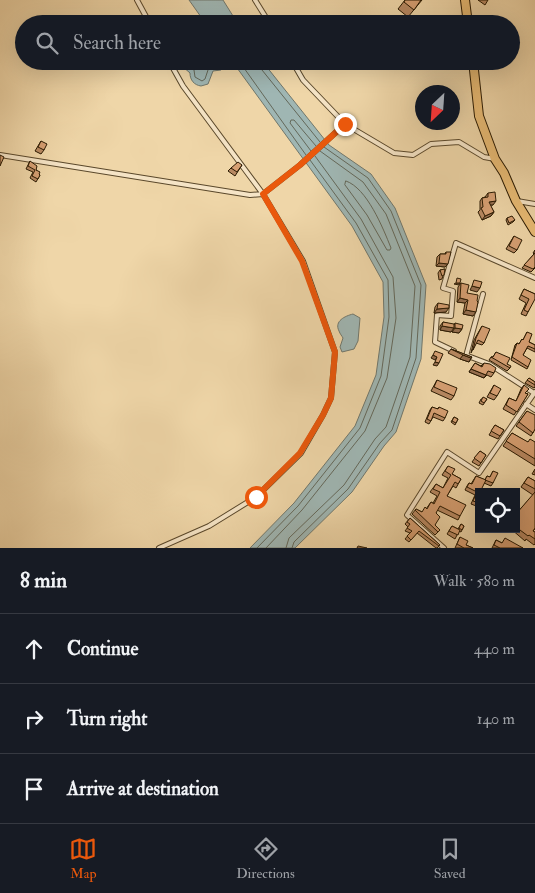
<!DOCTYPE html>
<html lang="en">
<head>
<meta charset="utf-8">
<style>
  body { margin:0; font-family:"IM FELL Double Pica",serif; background:#242831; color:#f1f3f6 }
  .controls { position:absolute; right:15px; bottom:15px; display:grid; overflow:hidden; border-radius:0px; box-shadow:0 5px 20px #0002 }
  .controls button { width:45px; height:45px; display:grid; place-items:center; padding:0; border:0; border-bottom:1px solid #363941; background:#171b24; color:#f1f3f6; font:25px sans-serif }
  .compass { position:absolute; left:415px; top:85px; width:45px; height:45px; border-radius:50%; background:#171b24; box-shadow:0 5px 20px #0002; rotate:205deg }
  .stop { position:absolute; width:15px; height:15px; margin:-11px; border:4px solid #ea580c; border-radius:50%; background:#fff }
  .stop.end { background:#ea580c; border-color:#fff; box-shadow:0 1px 5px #0008 }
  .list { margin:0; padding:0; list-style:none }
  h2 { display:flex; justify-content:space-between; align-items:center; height:65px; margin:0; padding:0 20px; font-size:21px }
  h2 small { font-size:16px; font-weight:400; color:#9ea1a6 }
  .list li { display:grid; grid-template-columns:32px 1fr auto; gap:15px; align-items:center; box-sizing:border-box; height:70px; padding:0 20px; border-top:1px solid #363941 }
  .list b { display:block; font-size:19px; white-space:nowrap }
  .list em { font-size:16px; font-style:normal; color:#9ea1a6 }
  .icon { flex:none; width:28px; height:28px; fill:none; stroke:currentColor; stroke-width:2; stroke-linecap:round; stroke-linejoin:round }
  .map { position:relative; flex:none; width:535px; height:548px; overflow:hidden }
  .search { position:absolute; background:#171b24; box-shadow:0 5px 20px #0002; left:15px; right:15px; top:15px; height:55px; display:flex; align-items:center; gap:12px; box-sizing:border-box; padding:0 18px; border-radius:28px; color:#9ea1a6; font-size:19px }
  .sheet { height:275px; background:#171b24 }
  nav { display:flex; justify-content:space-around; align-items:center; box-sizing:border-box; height:70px; border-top:1px solid #363941; background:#171b24; font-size:14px; color:#9ea1a6 }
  nav a { display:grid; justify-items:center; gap:2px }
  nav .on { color:#ea580c }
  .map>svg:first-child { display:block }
</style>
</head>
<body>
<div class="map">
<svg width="535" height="548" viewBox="0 0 535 548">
  <rect width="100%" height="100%" fill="#efd6a8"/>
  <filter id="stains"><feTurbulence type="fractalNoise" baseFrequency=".004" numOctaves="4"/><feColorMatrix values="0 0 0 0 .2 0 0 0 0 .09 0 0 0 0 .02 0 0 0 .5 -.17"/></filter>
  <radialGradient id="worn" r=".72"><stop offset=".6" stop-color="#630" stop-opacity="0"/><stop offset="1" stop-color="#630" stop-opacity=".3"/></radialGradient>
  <!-- water -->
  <path fill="#9fb6b3" stroke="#70776c" d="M189,0H223L238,24H206Z
    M183,61H222L223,62L221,70L213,71L208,84L201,86C194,85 190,80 190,73L182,66Z
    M232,61H262L329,145L371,174L395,208L426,285L421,359L396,432L384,446L352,492L295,548H250L294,503L355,426L376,375L384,317L383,282L352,226Z
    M353,314L360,318L358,341L354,349L342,352L340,347L343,338C342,336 340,334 339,331C334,321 345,316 353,314Z"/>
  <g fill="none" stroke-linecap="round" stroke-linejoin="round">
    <!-- shore -->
    <path stroke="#64685a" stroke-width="1" d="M188,61V65L194,70L195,77L202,81L205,79L209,67L217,65L218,61
      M239,61L306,155
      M259,61L262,70L320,142
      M311,151L290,123L291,120H294L316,146
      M346,181C367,188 383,228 391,248L390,250H387L367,215L345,185Z
      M257,548L298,506L360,428L381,376L389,317L388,280L356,223L310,160
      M266,548L302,510L365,431L387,378L396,318L393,277L361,219L315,156
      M286,548L289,538L344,485L375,439L386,427L410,357L415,286L386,214L363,182L320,151
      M292,548L294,542L348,489L380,443L392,430L416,358L421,285L391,211L368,178L324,147"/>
    <!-- street casing -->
    <g stroke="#5a482b" stroke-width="6">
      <path id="street" d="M137,0L150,24
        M255,0L270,24
        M292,61L303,80L345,124L394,153L413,155L431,144L459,142L484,157L495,159
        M0,155L250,195L263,194L300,165L345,124
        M517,201L535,204
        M454,351L435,342L437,315L451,316L453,291L443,288L456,243L535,278
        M466,356L483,294
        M468,356L489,364L534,393
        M526,404L535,410
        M159,548L209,526L256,497L301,453L323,415L331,398L335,352L303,261L263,194L183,86L169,61
        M444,548L407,515L447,452L479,473L535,392"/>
    </g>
    <!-- highway casing -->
    <g stroke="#291901" stroke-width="10">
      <path id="highway" d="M465,0L468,24
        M473,61L479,116L495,159L504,173L516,201L535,232"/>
    </g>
    <!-- street -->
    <use href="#street" stroke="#f5e4c6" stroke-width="4"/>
    <!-- highway -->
    <use href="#highway" stroke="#e8bb74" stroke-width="8"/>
  </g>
  <!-- wall -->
  <path fill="#b88962" stroke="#291901" d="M405,0H422L408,17L398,9Z
    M478,0H488L485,5Z
    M41,141L44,150L41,154L35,151Z
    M30,161L39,174L40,175L36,182L30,178L33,172L26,169Z
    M242,165L235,176L228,171L231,168Z
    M488,193L493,205H490L494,212L491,216L482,220L478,212L480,210V201L482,198L485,197Z
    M507,218L515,220L513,222L508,225L506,220Z
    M514,236L517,250L514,253L506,249Z
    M535,250V268L531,272L522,268L534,254L533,253Z
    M446,252L445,267L436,266L437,257L440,254H445Z
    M445,269L442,279L439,280L438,273L440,270Z
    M461,283L467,293L473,316L463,314L465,303L457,302L458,287Z
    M524,289L535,294L528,312L526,316L521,314L526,303L519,299Z
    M438,303L446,312L434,313L435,307Z
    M443,322L454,325L455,323L462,329L459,333L452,332V331L451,332L440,330V326Z
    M482,326L484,343L482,345L476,343L471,353L474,340Z
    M527,332L529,342L535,345V352L527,348L523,355L528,367L527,369L511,360L515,345L517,343L519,344L522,339L523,340Z
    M451,349L472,357L469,362L460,359L448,353Z
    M496,352L507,364L510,368L507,371L489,360L491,357H493Z
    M475,363L481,366L484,363L494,373L491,377L487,375L484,378L469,372Z
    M529,378L535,382V387L534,388L525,383Z
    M437,380L454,396L451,400L431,391Z
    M494,385L497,396L494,400L487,397Z
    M524,385L525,393L528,394L514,415L503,409L509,398L516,401L521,389Z
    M481,399H487L483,405L479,403Z
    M432,407L437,409L439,407L445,418L443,421L433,417L429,424L425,422L430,410Z
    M527,411L535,429L531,436L516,426Z
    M454,417L458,419L455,425L451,422Z
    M495,425L504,430L498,439L489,435Z
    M512,433L527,442H535V466L503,446Z
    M480,451L486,455L479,466L472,462Z
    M448,466L452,474L461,479L456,488L453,486L447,496L460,516L458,520L437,510L436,513L435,525L440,530L435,535L412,514L416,509L422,512L426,509L431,502L433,503L437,496L430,492L436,484L443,488L448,478L442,475Z
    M535,469V475L532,474Z
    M493,471V483L491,486L484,483L479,492V507L471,504L475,495L465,490L467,486L469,483L471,484L476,476L485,480L487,476L490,477Z
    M528,477L535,481V529L533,531L535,532V544L534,545L526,539L525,541L511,529H516V514L533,495L521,487Z
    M410,518L440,545L437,548H436L417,533L409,542L405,539L410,533L405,531L408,527L405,524Z
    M461,524L464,526L461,532L459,531L455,539L447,534L452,526L458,529Z
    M460,537L466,545L473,548H455Z
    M496,540L502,543L523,548H492Z"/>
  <!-- shaded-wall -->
  <path fill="#966f50" stroke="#291901" d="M496,201L493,205H486L489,202Z
    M494,212L491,216L482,220L485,216Z
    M439,263L448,264L445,267L436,266Z
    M456,283H460L459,285L454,284Z
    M472,286L480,288L477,292L470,290Z
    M460,298L468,300L465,303L457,302Z
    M449,308L446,312L434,313L437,309Z
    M466,310L476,312L473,316L463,314Z
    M442,326L454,328L451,332L440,330Z
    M455,328L462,329L459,333L452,332Z
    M433,355L437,357L435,360L431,358Z
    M463,355L471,358L469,362L460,359Z
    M435,362L439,363L437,366L433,365Z
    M471,369L486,375L484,378L469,372Z"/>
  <!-- building -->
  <path fill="#d69f72" stroke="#291901" d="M405,0H421L414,10L404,2Z
    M41,141L47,144L44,150L38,147Z
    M0,155L4,157L0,166Z
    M30,161L37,166L36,170L40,172L39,174L40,175L38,179L32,176L35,170L28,166Z
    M238,162L242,165L237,172L231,168Z
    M495,192L496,201L489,202L494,212L485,216L481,208L483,207L482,198L488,197V193Z
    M512,216L515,220L509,223L507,218Z
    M514,236L522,240L517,250L509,246Z
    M446,252H451L448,264L439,263L440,254H446Z
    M535,253V267L533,269L524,265Z
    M445,269L444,275L442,276L440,270Z
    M457,278L461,279L460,283H456Z
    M474,280L482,282L480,288L472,286Z
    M461,283L469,285L467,293L478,295L477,301L478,302L476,312L466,310L468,300L460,298Z
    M524,289L535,294V299L528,312L524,310L529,299L521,295Z
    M438,303L449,305V308L437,309Z
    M443,322L454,324V328L442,326Z
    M455,323L463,325L462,329L455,328Z
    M482,326L490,329L484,343L478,340L473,350L476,338Z
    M527,332L532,334L529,342L535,345V349L528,346L523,355L531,360L528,367L512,357L517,343L519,344L522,339L523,340Z
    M451,349L472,357L471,358L463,355Z
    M435,351L443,354L439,363L435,362L437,357L433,355Z
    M496,352L510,358L507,364L511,366L510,368L491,357H493Z
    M475,363L482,367L484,363L490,364L496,368L494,373L488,371L486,375L471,369Z
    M529,378L535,382V385L527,380Z
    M437,380L457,388L454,396L434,387Z
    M494,385L501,389L497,396L490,393Z
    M524,385L529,389L525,393L528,394L517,412L506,405L509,398L516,401Z
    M483,397L487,399L484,403L481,401Z
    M432,407L438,409L439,407L448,411L445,418L434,413L431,421L427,419Z
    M527,411L535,415V429L533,433L519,422Z
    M454,417L458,419L456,423L452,421Z
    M495,425L504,430L500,436L491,431Z
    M512,433L528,442L530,439L535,442V459L506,441Z
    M480,451L486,455L481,463L474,458Z
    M448,466L455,469L452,474L461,479L458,484L455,482L447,496L466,505L460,516L440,506L436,513L440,517L435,525L440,530L438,532L415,510L416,509L422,512L425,507L427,509L431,502L434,504L440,492L433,489L436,484L443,488L451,475L445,471Z
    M493,471L498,473L493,483L485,480L487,476L490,477Z
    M476,476L486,480L481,490H483L482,492H479V503L473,501L477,492L467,487L469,483L472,484Z
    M528,477L535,481V489L524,483Z
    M535,492V528L533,531L535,532V539L529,535L528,536L516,527V514Z
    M410,518L440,545L439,546L419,531L411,540L407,536L412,531L407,528L410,524L407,522Z
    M461,524L464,526L462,530L459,528Z
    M452,526L460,530L458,535L449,531Z
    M460,537L468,541L466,545L473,548H464L457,544Z
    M505,538L523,548H500L494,545L496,540L502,543Z
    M358,546L367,548H357Z"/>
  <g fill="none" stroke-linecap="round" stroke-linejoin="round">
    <!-- route -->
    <path stroke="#ea580c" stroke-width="6" d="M256,497L300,453L323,415L331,398L335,352L302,261L263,194L300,165L345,124"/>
  </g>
  <rect width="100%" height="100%" filter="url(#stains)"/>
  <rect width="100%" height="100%" fill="url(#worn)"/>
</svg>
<div class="controls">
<button><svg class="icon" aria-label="locate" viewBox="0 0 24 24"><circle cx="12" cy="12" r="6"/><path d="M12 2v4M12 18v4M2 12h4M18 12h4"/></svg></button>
</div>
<svg class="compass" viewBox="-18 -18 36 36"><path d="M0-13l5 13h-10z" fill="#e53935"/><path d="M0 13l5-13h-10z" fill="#9ea1a6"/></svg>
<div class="stop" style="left:256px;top:497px"></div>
<div class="stop end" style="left:345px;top:124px"></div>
<div class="search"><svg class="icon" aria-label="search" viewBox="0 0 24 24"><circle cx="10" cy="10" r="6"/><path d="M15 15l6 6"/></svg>Search here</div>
</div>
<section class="sheet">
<h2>8 min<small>Walk · 580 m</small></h2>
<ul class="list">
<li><svg class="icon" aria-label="ahead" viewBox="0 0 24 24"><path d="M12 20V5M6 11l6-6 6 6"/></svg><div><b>Continue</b></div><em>440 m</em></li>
<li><svg class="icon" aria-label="right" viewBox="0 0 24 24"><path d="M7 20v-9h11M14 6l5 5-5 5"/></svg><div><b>Turn right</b></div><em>140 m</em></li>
<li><svg class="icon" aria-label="arrive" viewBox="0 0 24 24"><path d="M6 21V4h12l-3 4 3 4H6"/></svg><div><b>Arrive at destination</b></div></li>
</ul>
</section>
<nav>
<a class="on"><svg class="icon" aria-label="map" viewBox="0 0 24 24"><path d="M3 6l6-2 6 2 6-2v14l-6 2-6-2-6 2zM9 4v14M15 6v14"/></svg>Map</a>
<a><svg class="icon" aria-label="directions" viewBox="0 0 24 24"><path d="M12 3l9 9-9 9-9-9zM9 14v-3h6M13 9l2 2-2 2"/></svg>Directions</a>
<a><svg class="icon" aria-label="saved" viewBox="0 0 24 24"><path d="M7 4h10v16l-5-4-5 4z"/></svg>Saved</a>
</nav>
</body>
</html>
